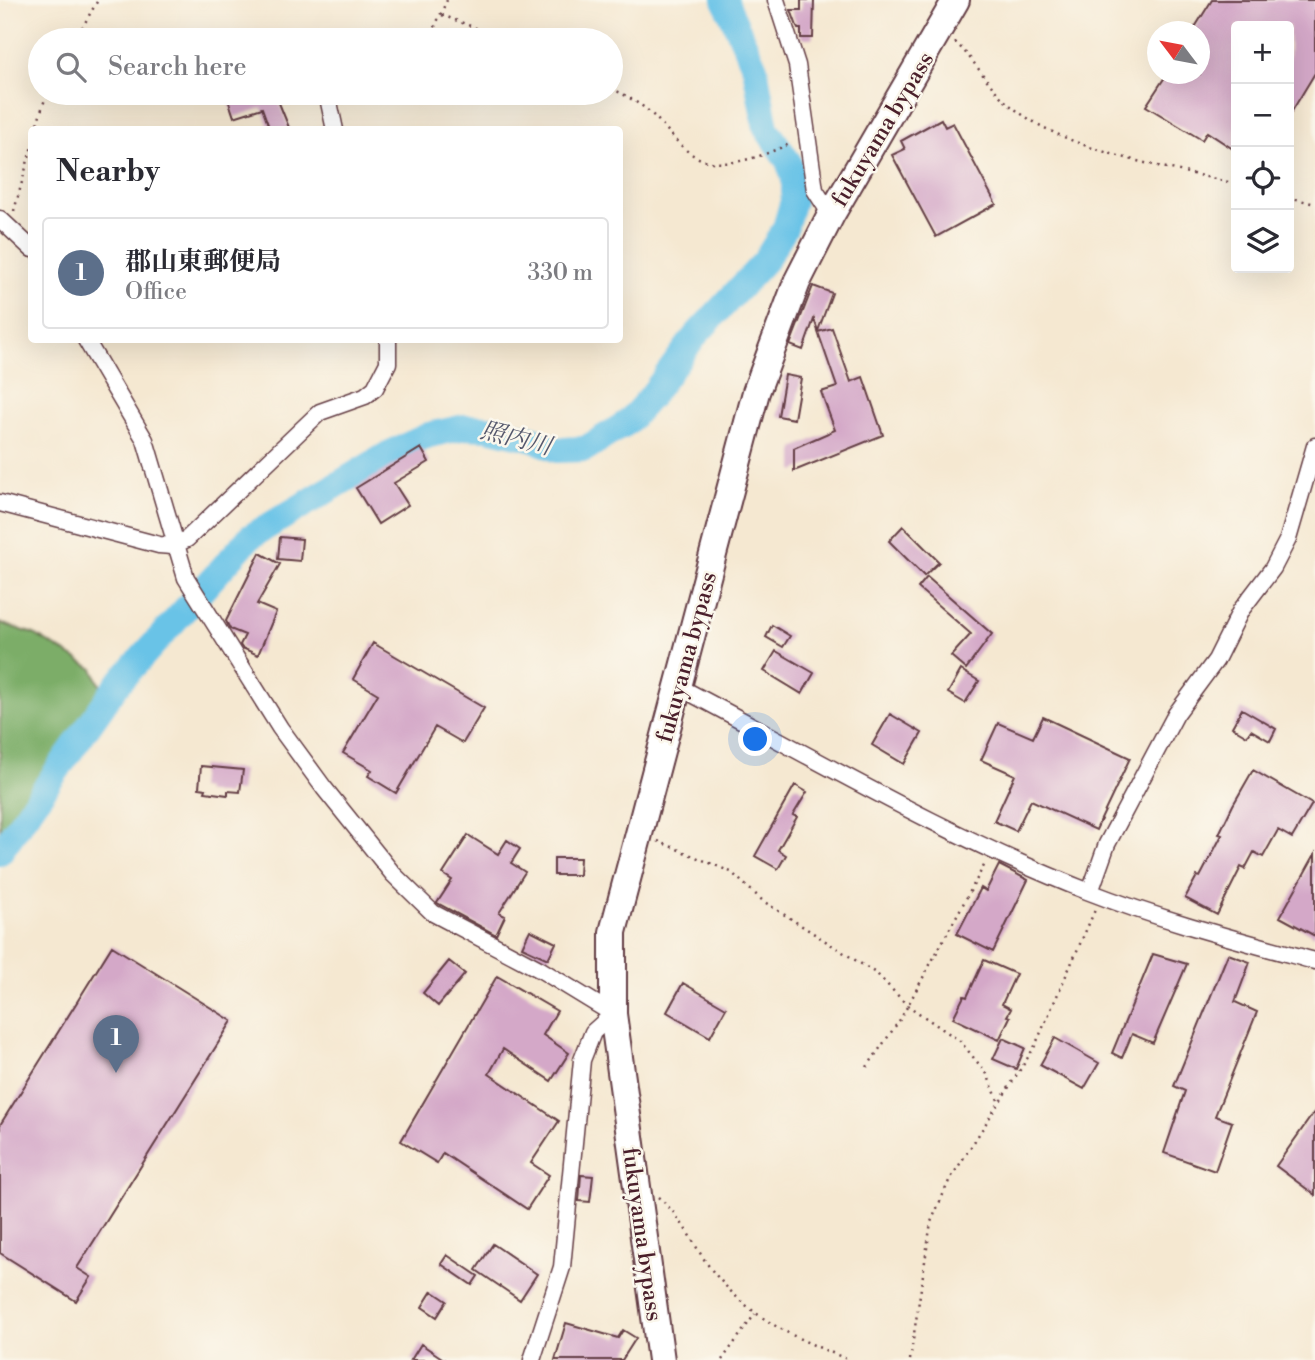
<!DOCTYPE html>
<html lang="en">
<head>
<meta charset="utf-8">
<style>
  body { margin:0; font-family:"Libre Bodoni","Noto Serif JP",serif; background:#f7f7f7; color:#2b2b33 }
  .controls { position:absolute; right:21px; top:21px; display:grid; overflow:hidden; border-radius:7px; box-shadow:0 7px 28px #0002 }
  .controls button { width:63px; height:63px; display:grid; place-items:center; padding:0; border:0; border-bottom:2px solid #e1e1e2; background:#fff; color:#2b2b33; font:35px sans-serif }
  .compass { position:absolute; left:1147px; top:21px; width:63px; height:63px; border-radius:50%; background:#fff; box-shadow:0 7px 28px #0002; rotate:302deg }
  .you { position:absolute; left:756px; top:740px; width:24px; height:24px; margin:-18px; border:5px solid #fff; border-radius:50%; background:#1a73e8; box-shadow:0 0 0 10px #1a73e833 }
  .badge { display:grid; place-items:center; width:46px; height:46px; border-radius:50%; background:#b5179e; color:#fff; font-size:23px; font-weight:700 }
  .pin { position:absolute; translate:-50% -58px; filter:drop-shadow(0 2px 4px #0008) }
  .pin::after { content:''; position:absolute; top:37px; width:24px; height:21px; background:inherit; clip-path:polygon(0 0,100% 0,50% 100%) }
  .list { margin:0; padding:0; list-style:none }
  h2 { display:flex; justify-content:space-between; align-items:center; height:91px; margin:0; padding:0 28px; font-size:30px }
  h2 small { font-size:23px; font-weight:400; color:#7c7c81 }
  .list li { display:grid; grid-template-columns:46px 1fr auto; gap:21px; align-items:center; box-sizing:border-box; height:112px; margin:0 14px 14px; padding:0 14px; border:2px solid #e1e1e2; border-radius:7px }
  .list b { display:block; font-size:26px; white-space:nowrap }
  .list p { margin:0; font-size:23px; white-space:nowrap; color:#7c7c81 }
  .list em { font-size:23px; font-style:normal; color:#7c7c81 }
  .icon { flex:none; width:38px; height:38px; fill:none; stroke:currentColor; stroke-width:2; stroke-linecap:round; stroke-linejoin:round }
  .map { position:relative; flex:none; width:1315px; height:1360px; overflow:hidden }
  .search { position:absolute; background:#fff; box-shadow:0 7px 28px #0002; left:28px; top:28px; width:595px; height:77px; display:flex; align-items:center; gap:18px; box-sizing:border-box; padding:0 24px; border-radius:38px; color:#7c7c81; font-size:26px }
  .panel { position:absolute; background:#fff; box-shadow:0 7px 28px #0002; left:28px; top:126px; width:595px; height:217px; border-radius:7px }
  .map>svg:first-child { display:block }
</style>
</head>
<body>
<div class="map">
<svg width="1315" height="1360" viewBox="0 0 1315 1360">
  <rect width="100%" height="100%" fill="#fbf7ec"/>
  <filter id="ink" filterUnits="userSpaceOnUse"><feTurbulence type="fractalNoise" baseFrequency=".0143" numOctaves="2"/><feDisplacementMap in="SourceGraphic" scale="14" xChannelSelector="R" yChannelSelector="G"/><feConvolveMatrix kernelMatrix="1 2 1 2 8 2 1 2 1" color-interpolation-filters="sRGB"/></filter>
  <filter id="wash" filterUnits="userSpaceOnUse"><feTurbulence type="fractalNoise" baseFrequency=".00686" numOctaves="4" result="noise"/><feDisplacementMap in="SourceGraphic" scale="28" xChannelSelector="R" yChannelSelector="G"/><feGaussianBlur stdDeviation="1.57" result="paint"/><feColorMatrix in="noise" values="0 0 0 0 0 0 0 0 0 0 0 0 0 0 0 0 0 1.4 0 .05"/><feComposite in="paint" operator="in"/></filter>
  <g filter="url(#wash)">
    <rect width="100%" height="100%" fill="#f5e8d1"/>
    <!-- forest -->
    <path fill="#7bad68" stroke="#62664a" stroke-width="2" d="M0,623L34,634L93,669L105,696L36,784L0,836Z"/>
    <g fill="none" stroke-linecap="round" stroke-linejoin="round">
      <!-- river -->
      <path stroke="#69c3e7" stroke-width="26" d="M0,852L117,685L250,537L390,453L429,435L465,427L488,428L534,439L557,450L585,449L628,422L651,396L696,335L765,261L785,228L794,197V179L788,161L766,128L755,68L725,0"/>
    </g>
    <g id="blocks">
      <!-- building -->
      <path fill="#d4a8c8" d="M801,0H814L813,38H801V29H798L791,10H801Z
        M1212,0H1315V73L1289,116V26H1236V151L1207,132L1202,140L1146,106L1167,74H1200V32H1192Z
        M226,93H275L290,130H270L262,108L234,117Z
        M941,119L945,127L953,123L996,204L936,237L892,155L905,149L901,141Z
        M813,286L832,293L818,331L814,319L803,350L790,345Z
        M832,328L851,382L863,377L883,435L794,471V448L835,430L821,392L837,387L818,332Z
        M785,375L801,378L794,419L778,416Z
        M421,448L429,462L394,483L408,505L378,524L356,488Z
        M903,526L939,562L924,576L889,541Z
        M280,537L302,539L300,561L278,559Z
        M260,553L280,564L257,604L276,612L258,655L242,648L240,645L245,635L230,629L226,621Z
        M927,577L992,634L966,669L951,656L971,634L918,588Z
        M772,625L790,636L783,647L766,637Z
        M373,643L484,708L463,743L435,727L396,793L368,776L372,770L343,753L378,694L353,679Z
        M776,651L814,673L802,694L764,671Z
        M961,670L979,681L965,703L948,693Z
        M1242,709L1276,729L1270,741L1251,730L1247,736L1232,727Z
        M890,714L922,733L904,764L872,745Z
        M1043,717L1130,758L1096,830L1031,800L1016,831L994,821L1015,775L981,760L998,723L1033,738Z
        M201,766L243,770L240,792L228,791V795L205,792L206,789L199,788Z
        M1253,770L1312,804L1292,838L1278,830L1263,857L1254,852L1245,869L1241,867L1217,915L1185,898L1197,876L1200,877L1222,835L1219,834L1233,805Z
        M795,785L807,792L793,815L797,817L778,850L786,855L778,869L755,856Z
        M468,835L498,854L507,840L520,849L511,863L525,872L499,913L505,916L496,935L437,903L452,880L443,874Z
        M1315,854V936L1280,917Z
        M554,858H580L579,875H554Z
        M999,865L1028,880L993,952L957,934L981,888L986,891Z
        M530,930L556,943L548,959L522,947Z
        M112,946L232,1021L77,1268L91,1277L76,1301L0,1253V1125Z
        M1153,954L1187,964L1153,1043L1132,1034L1122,1058L1112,1053Z
        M1228,954L1250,962L1235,1002L1257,1012L1215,1116L1232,1122L1215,1171L1164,1153L1185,1091L1174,1086Z
        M984,960L1016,974L1002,1004L1011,1009L1007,1016L1010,1017L999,1040L953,1018L964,996L967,997Z
        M449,961L465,974L438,1006L423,993Z
        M497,976L557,1011L543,1035L569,1053L551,1081L503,1049L489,1074L559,1121L531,1163L549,1175L527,1209L443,1153L437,1163L401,1141Z
        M683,983L726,1008L710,1037L667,1012Z
        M1003,1038L1025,1048L1016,1069L993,1059Z
        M1055,1038L1099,1063L1084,1089L1040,1065Z
        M1315,1111V1195L1276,1166Z
        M581,1175L593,1176L590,1202L579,1201Z
        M493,1244L537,1274L520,1300L476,1270Z
        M447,1255L478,1276L472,1285L441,1264Z
        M432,1291L447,1301L437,1317L422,1307Z
        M566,1323L618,1338L623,1330L636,1338L622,1360H555Z
        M421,1344L445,1360H411Z"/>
    </g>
  </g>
  <g filter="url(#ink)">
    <use href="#blocks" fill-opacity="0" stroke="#643d44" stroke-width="2"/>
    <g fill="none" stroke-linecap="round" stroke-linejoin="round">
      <!-- minor casing -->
      <g stroke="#643d44" stroke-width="19">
        <path id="minor" d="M776,0L797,65L815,190L831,215
          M327,93L335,130
          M0,219L32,249
          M86,340L145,440L186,578L280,728L324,788L393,874L433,913L541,970L613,1014L593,1032L582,1060L562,1267L532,1360
          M0,503L159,545L172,546L187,539L320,412L365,396L375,388L388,363V340
          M679,687C813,757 946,836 1087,891C1161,920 1238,940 1315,961
          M1090,892L1107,844L1176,714L1216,660L1241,610L1273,568L1288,539L1315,446"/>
      </g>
      <!-- trunk casing -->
      <g stroke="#643d44" stroke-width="30">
        <path id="trunk" d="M661,1360L613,1014V932L756,392L797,282L831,215L956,0"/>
      </g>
      <!-- path -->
      <path stroke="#643d44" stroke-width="2.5" stroke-dasharray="2 5" stroke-linecap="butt" d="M442,15L507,40
        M75,40L98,0
        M429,40L447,0
        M955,42C976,61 989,88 1011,106C1068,153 1165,166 1236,184
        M611,89C621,92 631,99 639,104C659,117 668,134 685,149C716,177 761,156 792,143
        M35,130L47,93
        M1289,197L1315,204
        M14,211L32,146
        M658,841L731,872L763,901L877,974L907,1005L960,1041L987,1074L998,1100
        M867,1067L901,1018L986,862
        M658,1197C685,1219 694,1249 715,1274C755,1322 794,1337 849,1360
        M722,1360L755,1314
        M910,1360L931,1222L949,1181L1034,1048L1095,910"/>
      <!-- minor -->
      <use href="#minor" stroke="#fff" stroke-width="16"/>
      <!-- trunk -->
      <use href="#trunk" stroke="#fff" stroke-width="26"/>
    </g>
  </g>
  <g text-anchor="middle" stroke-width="5" stroke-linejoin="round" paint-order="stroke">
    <!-- street labels -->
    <g font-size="23" fill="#4a1f2b" stroke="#fbf7ec">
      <text transform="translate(882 129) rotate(-59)" y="8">fukuyama bypass</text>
      <text transform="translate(686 657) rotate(-75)" y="8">fukuyama bypass</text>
      <text transform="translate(643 1234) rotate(82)" y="8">fukuyama bypass</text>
    </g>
    <!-- water labels -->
    <g font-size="24" font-style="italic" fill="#55586d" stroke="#fbf7ec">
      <text transform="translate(516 438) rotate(14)" y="8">照内川</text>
    </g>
  </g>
</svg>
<div class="controls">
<button>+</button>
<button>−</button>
<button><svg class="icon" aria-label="locate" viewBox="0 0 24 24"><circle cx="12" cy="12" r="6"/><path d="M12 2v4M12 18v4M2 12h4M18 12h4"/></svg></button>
<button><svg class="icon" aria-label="layers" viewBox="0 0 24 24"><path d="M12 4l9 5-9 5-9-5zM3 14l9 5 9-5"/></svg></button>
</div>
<svg class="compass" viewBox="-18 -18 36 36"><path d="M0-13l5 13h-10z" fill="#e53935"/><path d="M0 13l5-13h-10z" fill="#7c7c81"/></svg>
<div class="you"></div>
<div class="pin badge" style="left:116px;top:1073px;background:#5c6f8a">1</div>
<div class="search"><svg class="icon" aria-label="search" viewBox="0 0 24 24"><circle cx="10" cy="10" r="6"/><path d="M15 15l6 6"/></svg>Search here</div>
<section class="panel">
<h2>Nearby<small></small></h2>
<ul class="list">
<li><span class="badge" style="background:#5c6f8a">1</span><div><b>郡山東郵便局</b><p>Office</p></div><em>330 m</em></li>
</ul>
</section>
</div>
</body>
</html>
